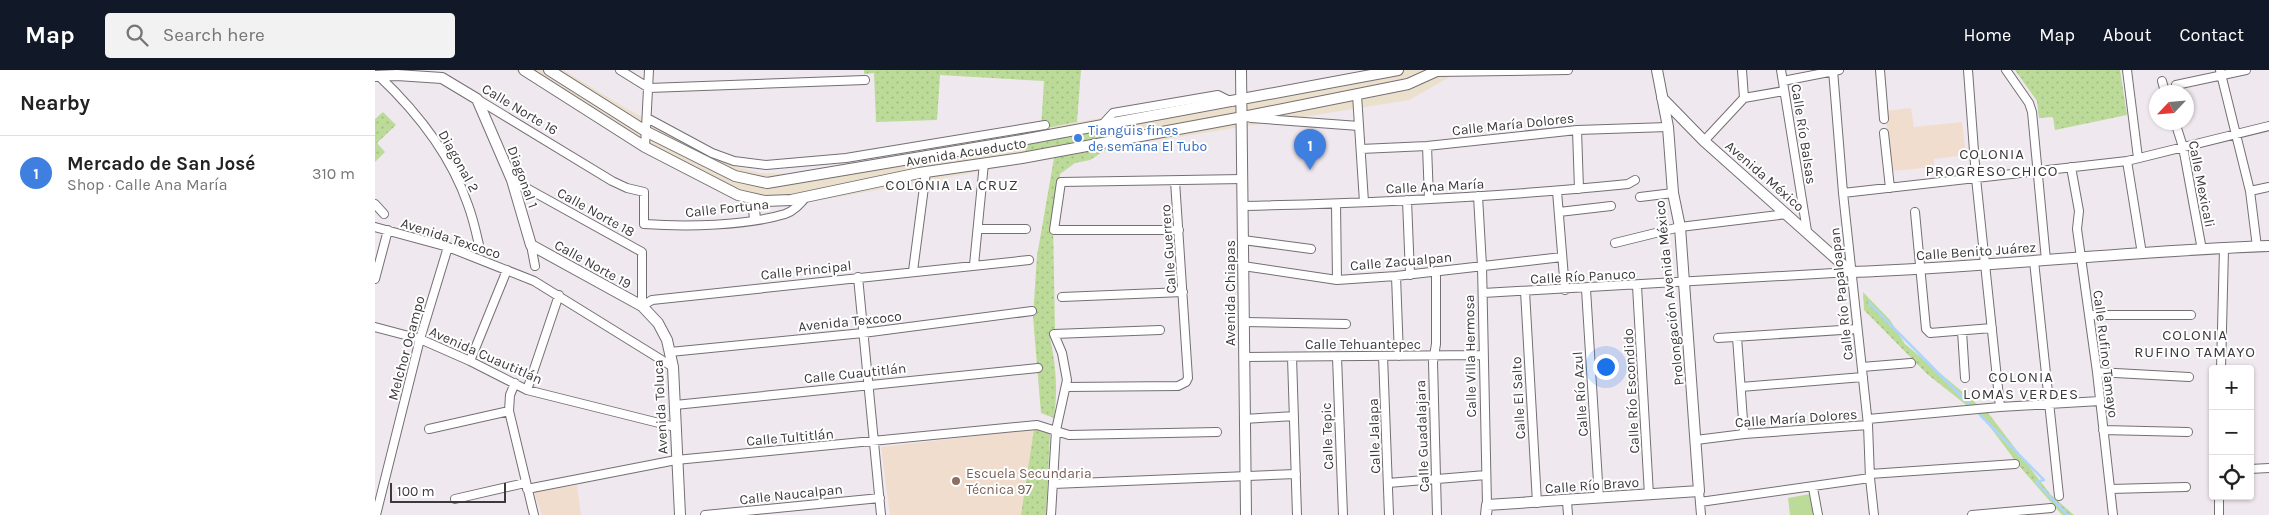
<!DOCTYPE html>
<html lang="en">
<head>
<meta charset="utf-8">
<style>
  body { margin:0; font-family:Karla,sans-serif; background:#f2f2f2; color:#222 }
  .controls { position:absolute; right:15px; bottom:15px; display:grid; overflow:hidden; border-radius:5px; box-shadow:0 1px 4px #0004 }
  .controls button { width:45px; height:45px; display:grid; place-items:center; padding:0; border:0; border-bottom:1px solid #e0e0e0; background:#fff; color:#222; font:25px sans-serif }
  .compass { position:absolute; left:1774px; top:15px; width:45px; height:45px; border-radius:50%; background:#fff; box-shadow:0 1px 4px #0004; rotate:244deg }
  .scale { position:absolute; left:15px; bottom:12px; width:116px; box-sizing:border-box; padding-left:5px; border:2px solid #3c393b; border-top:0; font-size:14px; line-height:18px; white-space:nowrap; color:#3c393b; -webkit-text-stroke:4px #fff; paint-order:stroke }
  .you { position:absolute; left:1230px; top:296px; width:18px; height:18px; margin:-12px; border:4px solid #fff; border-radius:50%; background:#1a73e8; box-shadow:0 0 0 8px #1a73e833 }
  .badge { display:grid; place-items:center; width:32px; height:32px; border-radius:50%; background:#111827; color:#fff; font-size:16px; font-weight:700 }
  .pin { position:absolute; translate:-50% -41px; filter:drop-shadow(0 1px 2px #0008) }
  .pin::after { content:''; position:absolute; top:26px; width:18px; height:15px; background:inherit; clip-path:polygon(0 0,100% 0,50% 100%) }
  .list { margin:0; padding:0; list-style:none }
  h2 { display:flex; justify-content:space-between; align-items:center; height:65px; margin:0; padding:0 20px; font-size:21px }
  h2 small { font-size:16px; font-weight:400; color:#767676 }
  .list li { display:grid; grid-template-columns:32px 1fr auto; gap:15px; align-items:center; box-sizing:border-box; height:75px; padding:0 20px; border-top:1px solid #e0e0e0 }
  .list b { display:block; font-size:19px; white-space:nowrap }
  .list p { margin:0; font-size:16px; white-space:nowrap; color:#767676 }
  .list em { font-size:16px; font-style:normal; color:#767676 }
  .icon { flex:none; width:28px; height:28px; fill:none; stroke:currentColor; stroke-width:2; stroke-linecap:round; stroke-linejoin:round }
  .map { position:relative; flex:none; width:1894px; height:445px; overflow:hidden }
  header { display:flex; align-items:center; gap:30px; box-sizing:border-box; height:70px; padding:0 25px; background:#111827; color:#fff }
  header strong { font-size:24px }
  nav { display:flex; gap:28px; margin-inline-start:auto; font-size:18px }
  .search { width:350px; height:45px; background:#f2f2f2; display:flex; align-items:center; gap:12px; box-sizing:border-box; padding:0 18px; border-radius:5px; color:#767676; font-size:19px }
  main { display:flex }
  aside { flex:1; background:#fff }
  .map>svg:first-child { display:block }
</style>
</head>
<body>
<header>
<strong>Map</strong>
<div class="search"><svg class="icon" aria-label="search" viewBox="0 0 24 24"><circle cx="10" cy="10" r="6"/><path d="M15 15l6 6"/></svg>Search here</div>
<nav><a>Home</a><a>Map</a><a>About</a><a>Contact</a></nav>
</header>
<main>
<aside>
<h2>Nearby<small></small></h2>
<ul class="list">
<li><span class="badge" style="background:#3f7fe0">1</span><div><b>Mercado de San José</b><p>Shop · Calle Ana María</p></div><em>310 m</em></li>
</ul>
</aside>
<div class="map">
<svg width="1894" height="445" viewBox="0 0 1894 445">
  <defs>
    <pattern id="grass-dots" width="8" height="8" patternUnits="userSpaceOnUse" patternTransform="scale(1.25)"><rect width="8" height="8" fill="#bcdb98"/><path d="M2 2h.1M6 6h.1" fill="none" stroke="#a2bd84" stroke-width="1.8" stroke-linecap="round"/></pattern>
  </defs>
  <rect width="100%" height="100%" fill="#efe8ef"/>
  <!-- commercial -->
  <path fill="#ebe0cb" d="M140,0H188L254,40L361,97L385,103L415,104L993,0H1087L1034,30L734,78L424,134L388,135L282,88Z"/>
  <!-- education -->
  <path fill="#f1ddce" d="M1536,38L1539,57L1587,52L1591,85L1559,89V97L1517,101L1510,41Z
    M659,359L646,445H515L506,377Z
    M202,415L206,445H167L159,422Z"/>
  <!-- grass -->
  <path fill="url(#grass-dots)" d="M489,0H706L702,52L666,59L669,11L565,5L562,50L501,52L499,3L489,4Z
    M1640,0H1745L1752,45L1680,60L1678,47L1664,48L1662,31Z
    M8,42L21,55L2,73L10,82L0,92V49Z
    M728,61L729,67L651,81L649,75Z
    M734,78L715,90L700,93L685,104L678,153L680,260L675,268C681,295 683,320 679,348L666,343L658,247L662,186L679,88Z
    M1488,222L1515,250L1530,274L1614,344L1676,425L1699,445H1687L1645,397L1609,349L1552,304L1489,240Z
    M659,359L675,364L671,445H646Z"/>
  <!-- park -->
  <path fill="#bcdb98" d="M1435,424L1438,445H1415L1413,428Z"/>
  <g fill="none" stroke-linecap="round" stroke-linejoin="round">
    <!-- stream -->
    <path stroke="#acd5fe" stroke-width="2.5" d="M1494,233L1594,334
      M1605,345L1669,410L1661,412L1693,445"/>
    <!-- street casing -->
    <g stroke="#756f74" stroke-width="10">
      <path id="street" d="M245,0L274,18L490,10
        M1367,0L1369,28
        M1406,0L1432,161
        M1458,0L1468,123L1493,355L1495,408L1499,445
        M1505,0L1509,49
        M1593,0L1601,108L1625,337
        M1631,0L1654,33L1657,42L1671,190
        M1752,0L1763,88
        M1845,0L1875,121L1882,177
        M1061,2L1193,0
        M4,6C41,41 76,85 93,135C98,148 101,162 104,175
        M1408,11L1464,0
        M1787,11L1790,22
        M1801,15L1871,0
        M982,25L989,132
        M102,29L237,111L252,118L269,122V154C311,157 370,156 410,144C419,141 425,134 431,127
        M272,48L337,83L359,91L391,95L471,88L670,55
        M876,48L984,56
        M1800,52L1808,77L1827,180
        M728,54L738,43L843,25L857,32
        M1202,60L1204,119
        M1509,63L1515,118
        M1329,71L1369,28L1409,21
        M1052,76L1054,129
        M270,77L274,0
        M986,79L1052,76L1202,60L1293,57
        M1752,91L1767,184
        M1696,97L1704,141L1702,159L1722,302L1738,445
        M137,110L267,182V236
        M1182,121L1190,220
        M1875,121L1894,117
        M1468,123L1752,91L1894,56
        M1103,126L1107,196L1112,435
        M1265,127L1298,123
        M1032,130L1035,205
        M0,134L9,144
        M961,134L962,210
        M868,136C997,133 1125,127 1253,114L1260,110
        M1184,142L1236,136
        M1540,142L1551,259L1555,263L1617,258
        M0,157L73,177L159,211L298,297
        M603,159H651
        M804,160H679L686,112L868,109
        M868,170L936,179
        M1240,173L1305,157L1412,144
        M156,175L160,196
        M1659,191L1684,426
        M599,195L609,93
        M868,196L962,210L1021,206L1187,187
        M538,201L551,102
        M1061,201V274L1058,292L1062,445
        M1021,206L1024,286
        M483,207L506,445
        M0,209L13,160
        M1262,216L1274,425
        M1211,219L1224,428
        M1150,221L1162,433
        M1108,223L1476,202
        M687,227L808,222
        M267,236L277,230L654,190
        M1714,245H1816
        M869,252L971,254
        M0,257L45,269L95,291L152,320L300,357
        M1587,261L1590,308
        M1362,267L1369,364
        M1343,268L1482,259
        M295,282L488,263L657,241
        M1008,286L1014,445
        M869,287L1108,285
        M917,287L922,445
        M962,287L968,445
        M95,291L132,200
        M1487,297L1536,293
        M1846,299L1849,179
        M1722,302L1814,307
        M140,313L135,325L134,341L159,445
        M691,317L803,316L811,312L813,308L800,111
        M1366,317L1488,307
        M152,320L184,225
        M300,335L663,298
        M869,349L919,346
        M1493,349L1625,337L1725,331
        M54,359L134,341
        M1728,360L1813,362
        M1321,370L1369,364L1493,355
        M1875,399L1894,398
        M1495,404L1640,394
        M1013,413L1111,405
        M678,414L921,404
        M1438,418L1443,445
        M152,419L301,390L662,355L694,365L842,362
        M1735,419L1811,417
        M1324,421L1326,445
        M1844,426V445
        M80,429L150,413
        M1192,431L1193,445
        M1325,432L1495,408
        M1,445L45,269L73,177
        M330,445L505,428
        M676,445L681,360L692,310L687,283L679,264L785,260
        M1597,445L1676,438"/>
    </g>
    <!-- secondary casing -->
    <g stroke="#756f74" stroke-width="12">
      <path id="secondary" d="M149,0L270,77L363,125L390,131L416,130L544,103L647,88L868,47L1033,14L1064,0
        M174,0L272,62L360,106L392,113L641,71L1023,0
        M866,0L871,445
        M0,6L22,5L67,8L102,29L137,110L156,175L267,236L283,253L292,270L298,297L305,445
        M1287,28L1329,71L1476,202C1615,197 1754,181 1894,176
        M378,129L380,149
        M1111,445L1112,435L1324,421L1305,157L1298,123L1293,57L1282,0"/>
    </g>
    <!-- street -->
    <use href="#street" stroke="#fff" stroke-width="8"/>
    <!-- secondary -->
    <use href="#secondary" stroke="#fff" stroke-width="10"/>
  </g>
  <!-- markers -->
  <circle fill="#3f7fe0" stroke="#fff" stroke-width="2" cx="703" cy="68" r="5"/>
  <circle fill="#8d6e63" stroke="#fff" stroke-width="2" cx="581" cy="411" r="5"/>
  <g text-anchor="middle" stroke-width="4" stroke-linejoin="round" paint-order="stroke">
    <!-- street labels -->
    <g font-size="14" fill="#3c393b" stroke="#fff">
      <text transform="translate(145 39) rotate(31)" y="5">Calle Norte 16</text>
      <text transform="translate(1138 54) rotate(-6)" y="5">Calle María Dolores</text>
      <text transform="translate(1429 64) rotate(81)" y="5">Calle Río Balsas</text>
      <text transform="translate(591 82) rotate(-9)" y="5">Avenida Acueducto</text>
      <text transform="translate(84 91) rotate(61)" y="5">Diagonal 2</text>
      <text transform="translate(1390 106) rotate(41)" y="5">Avenida México</text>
      <text transform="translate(148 107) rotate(70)" y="5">Diagonal 1</text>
      <text transform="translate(1827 114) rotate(79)" y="5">Calle Mexicali</text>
      <text transform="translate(1060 116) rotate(-3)" y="5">Calle Ana María</text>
      <text transform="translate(352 138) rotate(-6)" y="5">Calle Fortuna</text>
      <text transform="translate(221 142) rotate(29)" y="5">Calle Norte 18</text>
      <text transform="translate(76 168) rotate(18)" y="5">Avenida Texcoco</text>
      <text transform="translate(793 179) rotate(-94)" y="5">Calle Guerrero</text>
      <text transform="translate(1601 181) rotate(-4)" y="5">Calle Benito Juárez</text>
      <text transform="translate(1026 191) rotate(-5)" y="5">Calle Zacualpan</text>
      <text transform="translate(218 194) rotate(29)" y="5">Calle Norte 19</text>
      <text transform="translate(431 200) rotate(-6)" y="5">Calle Principal</text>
      <text transform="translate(1208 206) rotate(-3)" y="5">Calle Río Panuco</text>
      <text transform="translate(855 223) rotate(-90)" y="5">Avenida Chiapas</text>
      <text transform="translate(1294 223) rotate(-96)" y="5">Prolongación Avenida México</text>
      <text transform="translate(1466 224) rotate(-96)" y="5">Calle Río Papaloapan</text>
      <text transform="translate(475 251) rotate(-6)" y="5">Avenida Texcoco</text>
      <text x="988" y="279">Calle Tehuantepec</text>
      <text transform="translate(31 278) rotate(-75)" y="5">Melchor Ocampo</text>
      <text transform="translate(1731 284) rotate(83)" y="5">Calle Rufino Tamayo</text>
      <text transform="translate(111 285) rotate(24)" y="5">Avenida Cuautitlán</text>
      <text transform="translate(1095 286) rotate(-91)" y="5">Calle Villa Hermosa</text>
      <text transform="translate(480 303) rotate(-6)" y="5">Calle Cuautitlán</text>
      <text transform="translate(1256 321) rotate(-93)" y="5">Calle Río Escondido</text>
      <text transform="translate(1205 324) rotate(-94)" y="5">Calle Río Azul</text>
      <text transform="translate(1143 328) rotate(-93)" y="5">Calle El Salto</text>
      <text transform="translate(285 337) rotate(-93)" y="5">Avenida Toluca</text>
      <text transform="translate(1421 348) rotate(-4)" y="5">Calle María Dolores</text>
      <text transform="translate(952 366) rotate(-92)" y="5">Calle Tepic</text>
      <text transform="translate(999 366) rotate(-92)" y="5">Calle Jalapa</text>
      <text transform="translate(1047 366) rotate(-92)" y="5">Calle Guadalajara</text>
      <text transform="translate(415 367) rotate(-5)" y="5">Calle Tultitlán</text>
      <text transform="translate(1217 415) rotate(-4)" y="5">Calle Río Bravo</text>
      <text transform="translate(416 424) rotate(-6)" y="5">Calle Naucalpan</text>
    </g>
    <!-- shop labels -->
    <g font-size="14" fill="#366cbe" stroke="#fff" text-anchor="start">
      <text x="713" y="65">Tianguis fines<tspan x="713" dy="16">de semana El Tubo</tspan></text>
    </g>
    <!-- education labels -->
    <g font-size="14" fill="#785e54" stroke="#fff" text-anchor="start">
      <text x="591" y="408">Escuela Secundaria<tspan x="591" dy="16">Técnica 97</tspan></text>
    </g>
    <!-- neighbourhood labels -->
    <g font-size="15" letter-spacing="1" fill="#3c393b" stroke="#fff">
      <text x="1617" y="89">COLONIA<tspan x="1617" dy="17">PROGRESO CHICO</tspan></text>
      <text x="577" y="120">COLONIA LA CRUZ</text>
      <text x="1820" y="270">COLONIA<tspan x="1820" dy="17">RUFINO TAMAYO</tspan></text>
      <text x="1646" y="312">COLONIA<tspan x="1646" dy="17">LOMAS VERDES</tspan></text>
    </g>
  </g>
</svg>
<div class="controls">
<button>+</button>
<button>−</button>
<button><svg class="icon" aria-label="locate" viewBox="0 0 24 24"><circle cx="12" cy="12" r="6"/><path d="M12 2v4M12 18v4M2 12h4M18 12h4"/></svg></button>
</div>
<svg class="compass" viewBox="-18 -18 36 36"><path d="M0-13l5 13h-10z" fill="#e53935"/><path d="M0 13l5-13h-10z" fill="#767676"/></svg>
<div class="scale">100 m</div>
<div class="you"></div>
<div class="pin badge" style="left:935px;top:100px;background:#3f7fe0">1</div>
</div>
</main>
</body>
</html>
